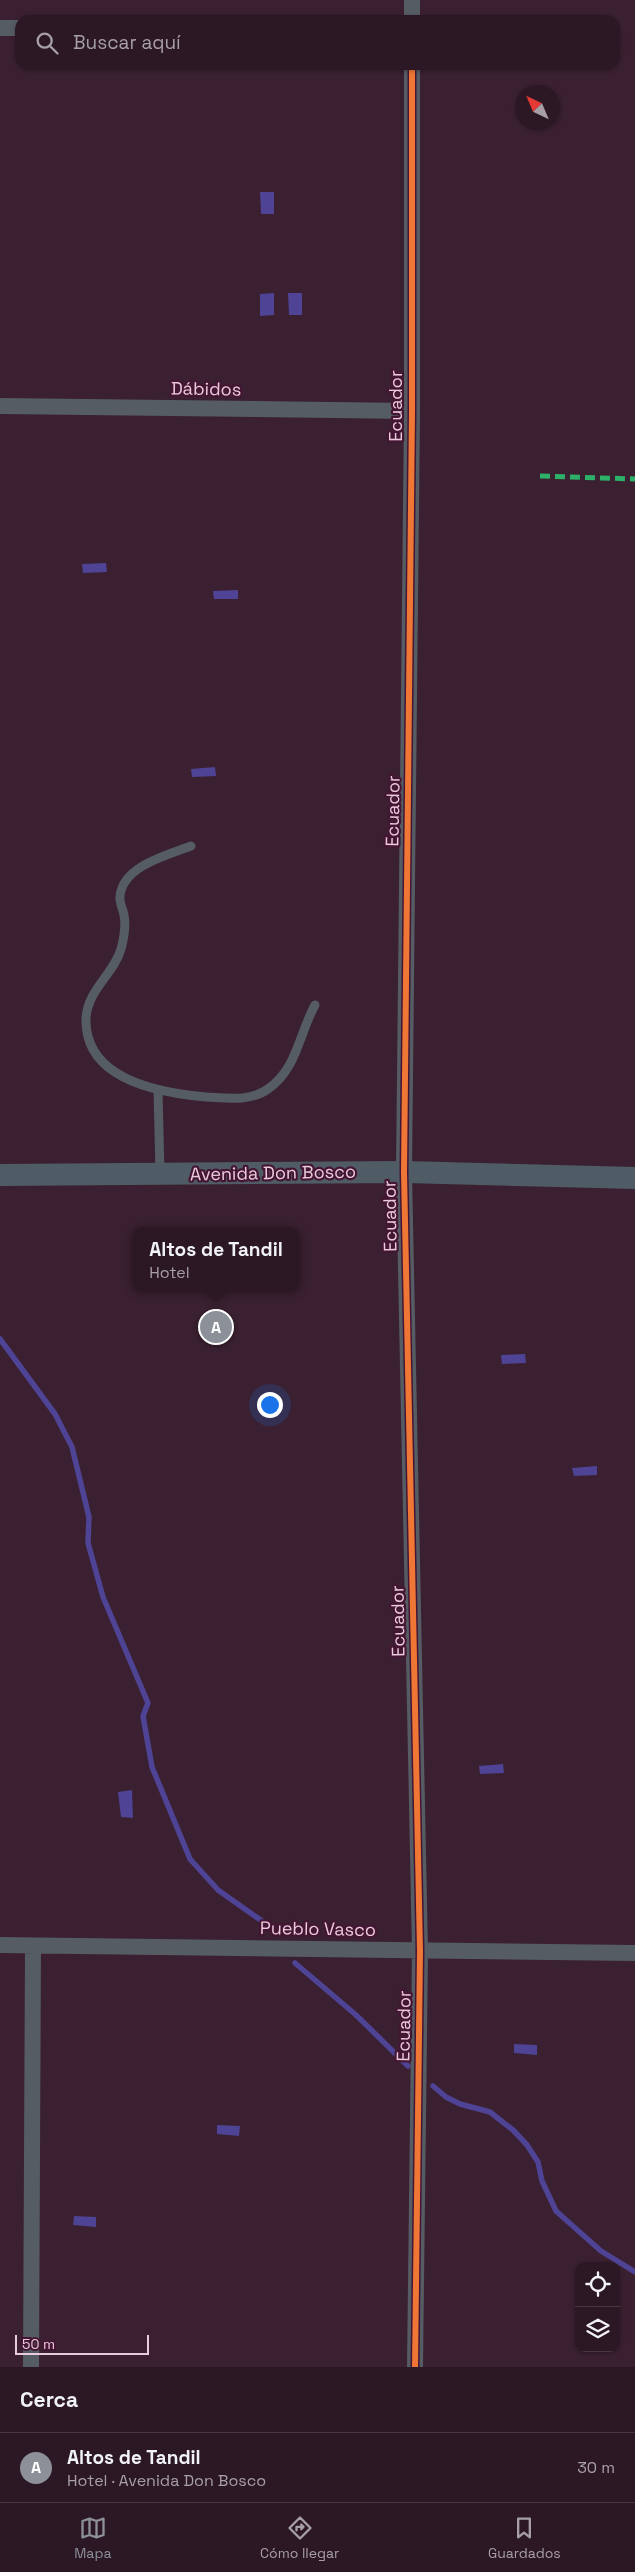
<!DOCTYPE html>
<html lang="es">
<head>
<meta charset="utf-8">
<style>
  body { margin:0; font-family:"Space Grotesk",sans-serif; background:#34212c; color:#f1f3f6 }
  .controls { position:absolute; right:15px; bottom:15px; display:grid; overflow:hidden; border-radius:10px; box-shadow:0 1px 4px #0004 }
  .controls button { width:45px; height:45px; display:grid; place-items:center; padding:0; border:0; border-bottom:1px solid #483741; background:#2c1824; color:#f1f3f6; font:25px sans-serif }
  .compass { position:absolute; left:515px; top:85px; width:45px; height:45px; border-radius:50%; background:#2c1824; box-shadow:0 1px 4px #0004; rotate:316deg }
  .scale { position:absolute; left:15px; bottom:12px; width:134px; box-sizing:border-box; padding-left:5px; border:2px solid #eacbdb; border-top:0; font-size:14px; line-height:18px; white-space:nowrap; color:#eacbdb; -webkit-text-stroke:4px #441633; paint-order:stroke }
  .you { position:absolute; left:269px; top:1404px; width:18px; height:18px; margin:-12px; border:4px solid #fff; border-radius:50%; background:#1a73e8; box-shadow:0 0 0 8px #1a73e833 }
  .badge { display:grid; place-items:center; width:32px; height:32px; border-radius:50%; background:#8c9099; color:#fff; font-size:16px; font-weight:700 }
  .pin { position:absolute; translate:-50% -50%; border:2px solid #fff; box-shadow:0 1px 5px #0006 }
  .popup { position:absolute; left:132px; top:1227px; width:168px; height:65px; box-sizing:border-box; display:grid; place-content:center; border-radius:10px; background:#2c1824; filter:drop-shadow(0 1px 4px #0005); font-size:16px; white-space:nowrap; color:#a6a0a6 }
  .popup b { font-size:19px; color:#f1f3f6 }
  .popup::after { content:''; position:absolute; left:50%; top:100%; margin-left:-10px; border:10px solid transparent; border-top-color:#2c1824 }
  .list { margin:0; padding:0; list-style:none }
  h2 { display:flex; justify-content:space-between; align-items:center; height:65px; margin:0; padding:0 20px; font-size:21px }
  h2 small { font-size:16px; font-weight:400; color:#a6a0a6 }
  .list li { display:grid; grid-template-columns:32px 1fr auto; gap:15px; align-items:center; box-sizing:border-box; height:70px; padding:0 20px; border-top:1px solid #483741 }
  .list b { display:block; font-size:19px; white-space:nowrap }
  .list p { margin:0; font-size:16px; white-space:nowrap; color:#a6a0a6 }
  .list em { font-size:16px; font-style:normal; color:#a6a0a6 }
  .icon { flex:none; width:28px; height:28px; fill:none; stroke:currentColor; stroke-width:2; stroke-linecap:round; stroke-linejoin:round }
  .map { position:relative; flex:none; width:635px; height:2367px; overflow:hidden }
  .search { position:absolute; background:#2c1824; box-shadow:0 1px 4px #0004; left:15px; right:15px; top:15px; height:55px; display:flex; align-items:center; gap:12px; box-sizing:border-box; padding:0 18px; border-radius:15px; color:#a6a0a6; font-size:19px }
  .sheet { height:135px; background:#2c1824 }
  nav { display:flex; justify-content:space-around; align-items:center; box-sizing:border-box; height:70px; border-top:1px solid #483741; background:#2c1824; font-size:14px; color:#a6a0a6 }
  nav a { display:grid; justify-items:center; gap:2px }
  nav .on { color:#8c9099 }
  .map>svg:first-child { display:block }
</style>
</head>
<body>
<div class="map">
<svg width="635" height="2367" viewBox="0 0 635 2367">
  <rect width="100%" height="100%" fill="#3a2030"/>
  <!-- water -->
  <path fill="#4e4395" d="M260,192H274V214H261Z
    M274,293V315L260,316V294Z
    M288,293H302V315H289Z
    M106,563L107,572L83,573L82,564Z
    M238,590V599H214L213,591Z
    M215,767L216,776L192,777L191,769Z
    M525,1354L526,1363L502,1364L501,1355Z
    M597,1466V1475L574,1476L572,1468Z
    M503,1764L504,1773L480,1774L479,1766Z
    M132,1790L133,1818L121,1817L118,1792Z
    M514,2044L537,2045V2055L514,2053Z
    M217,2125L240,2126L239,2136L217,2134Z
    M74,2216L96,2217V2227L73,2225Z"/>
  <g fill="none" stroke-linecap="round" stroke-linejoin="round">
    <!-- stream -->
    <path stroke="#4e4395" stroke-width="5.5" d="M0,1339L55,1414L72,1447L89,1517L88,1543L103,1597L148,1703L143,1716L152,1767L190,1859L218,1890L262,1921
      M295,1963L356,2015L408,2066
      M433,2086L446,2097L460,2104L490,2112L513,2130L527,2145L538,2162L542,2181L556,2211L601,2251L635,2272"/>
    <!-- lane -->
    <path stroke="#555c64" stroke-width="9" d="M191,846C167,855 123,866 120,896C119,902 123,909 124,915C126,925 124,938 121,949C114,974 88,989 86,1018C84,1080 159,1093 206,1097C226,1098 250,1102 268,1089C297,1069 299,1034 315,1005
      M158,1090L160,1174"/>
    <!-- street -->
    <path stroke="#555c64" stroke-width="16" d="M412,0V20
      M0,28H20
      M412,65V411L404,1172L420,1951L415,2367
      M0,406L412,411
      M0,1945L635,1953
      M31,2367L33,1946"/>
    <!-- secondary -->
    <path stroke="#4f5c66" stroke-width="22" d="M0,1175L404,1172L635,1178"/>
    <!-- quiet -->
    <path stroke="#2db169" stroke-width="5" stroke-dasharray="10 5" stroke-linecap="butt" d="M540,476L635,479"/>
    <!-- cycleway casing -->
    <g stroke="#441633" stroke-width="9">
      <path id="cycleway" d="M412,65V411L404,1172L420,1951L415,2367"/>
    </g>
    <!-- cycleway -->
    <use href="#cycleway" stroke="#f07635" stroke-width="6"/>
  </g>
  <g text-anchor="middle" stroke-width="4.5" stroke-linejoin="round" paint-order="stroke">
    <!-- street labels -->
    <g font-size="18" fill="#eacbdb" stroke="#441633">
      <text transform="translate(206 389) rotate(1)" y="6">Dábidos</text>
      <text transform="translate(396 406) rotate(-90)" y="6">Ecuador</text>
      <text transform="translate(393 811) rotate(-89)" y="6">Ecuador</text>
      <text transform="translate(273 1173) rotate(-1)" y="6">Avenida Don Bosco</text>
      <text transform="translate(390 1216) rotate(-91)" y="6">Ecuador</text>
      <text transform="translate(398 1621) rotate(-91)" y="6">Ecuador</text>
      <text transform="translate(318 1929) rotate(1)" y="6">Pueblo Vasco</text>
      <text transform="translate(404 2026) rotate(-89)" y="6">Ecuador</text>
    </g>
  </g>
</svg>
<div class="controls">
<button><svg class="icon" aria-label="locate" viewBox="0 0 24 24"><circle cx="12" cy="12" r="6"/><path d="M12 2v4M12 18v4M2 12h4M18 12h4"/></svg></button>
<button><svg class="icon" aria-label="layers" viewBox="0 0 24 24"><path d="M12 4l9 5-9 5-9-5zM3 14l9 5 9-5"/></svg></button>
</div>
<svg class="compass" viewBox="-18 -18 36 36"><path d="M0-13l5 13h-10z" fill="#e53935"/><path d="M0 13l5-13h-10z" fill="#a6a0a6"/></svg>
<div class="scale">50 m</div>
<div class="you"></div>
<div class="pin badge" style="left:216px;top:1327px">A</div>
<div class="popup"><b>Altos de Tandil</b>Hotel</div>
<div class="search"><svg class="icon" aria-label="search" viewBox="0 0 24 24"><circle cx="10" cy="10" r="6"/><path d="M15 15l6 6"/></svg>Buscar aquí</div>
</div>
<section class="sheet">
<h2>Cerca<small></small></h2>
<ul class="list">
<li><span class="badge">A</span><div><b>Altos de Tandil</b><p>Hotel · Avenida Don Bosco</p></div><em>30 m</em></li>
</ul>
</section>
<nav>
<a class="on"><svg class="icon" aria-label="map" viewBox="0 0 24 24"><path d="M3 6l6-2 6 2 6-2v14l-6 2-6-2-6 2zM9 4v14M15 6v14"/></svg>Mapa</a>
<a><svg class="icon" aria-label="directions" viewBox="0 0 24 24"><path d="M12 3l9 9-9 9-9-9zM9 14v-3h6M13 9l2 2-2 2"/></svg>Cómo llegar</a>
<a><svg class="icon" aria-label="saved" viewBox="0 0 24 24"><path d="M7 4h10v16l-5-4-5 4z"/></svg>Guardados</a>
</nav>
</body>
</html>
